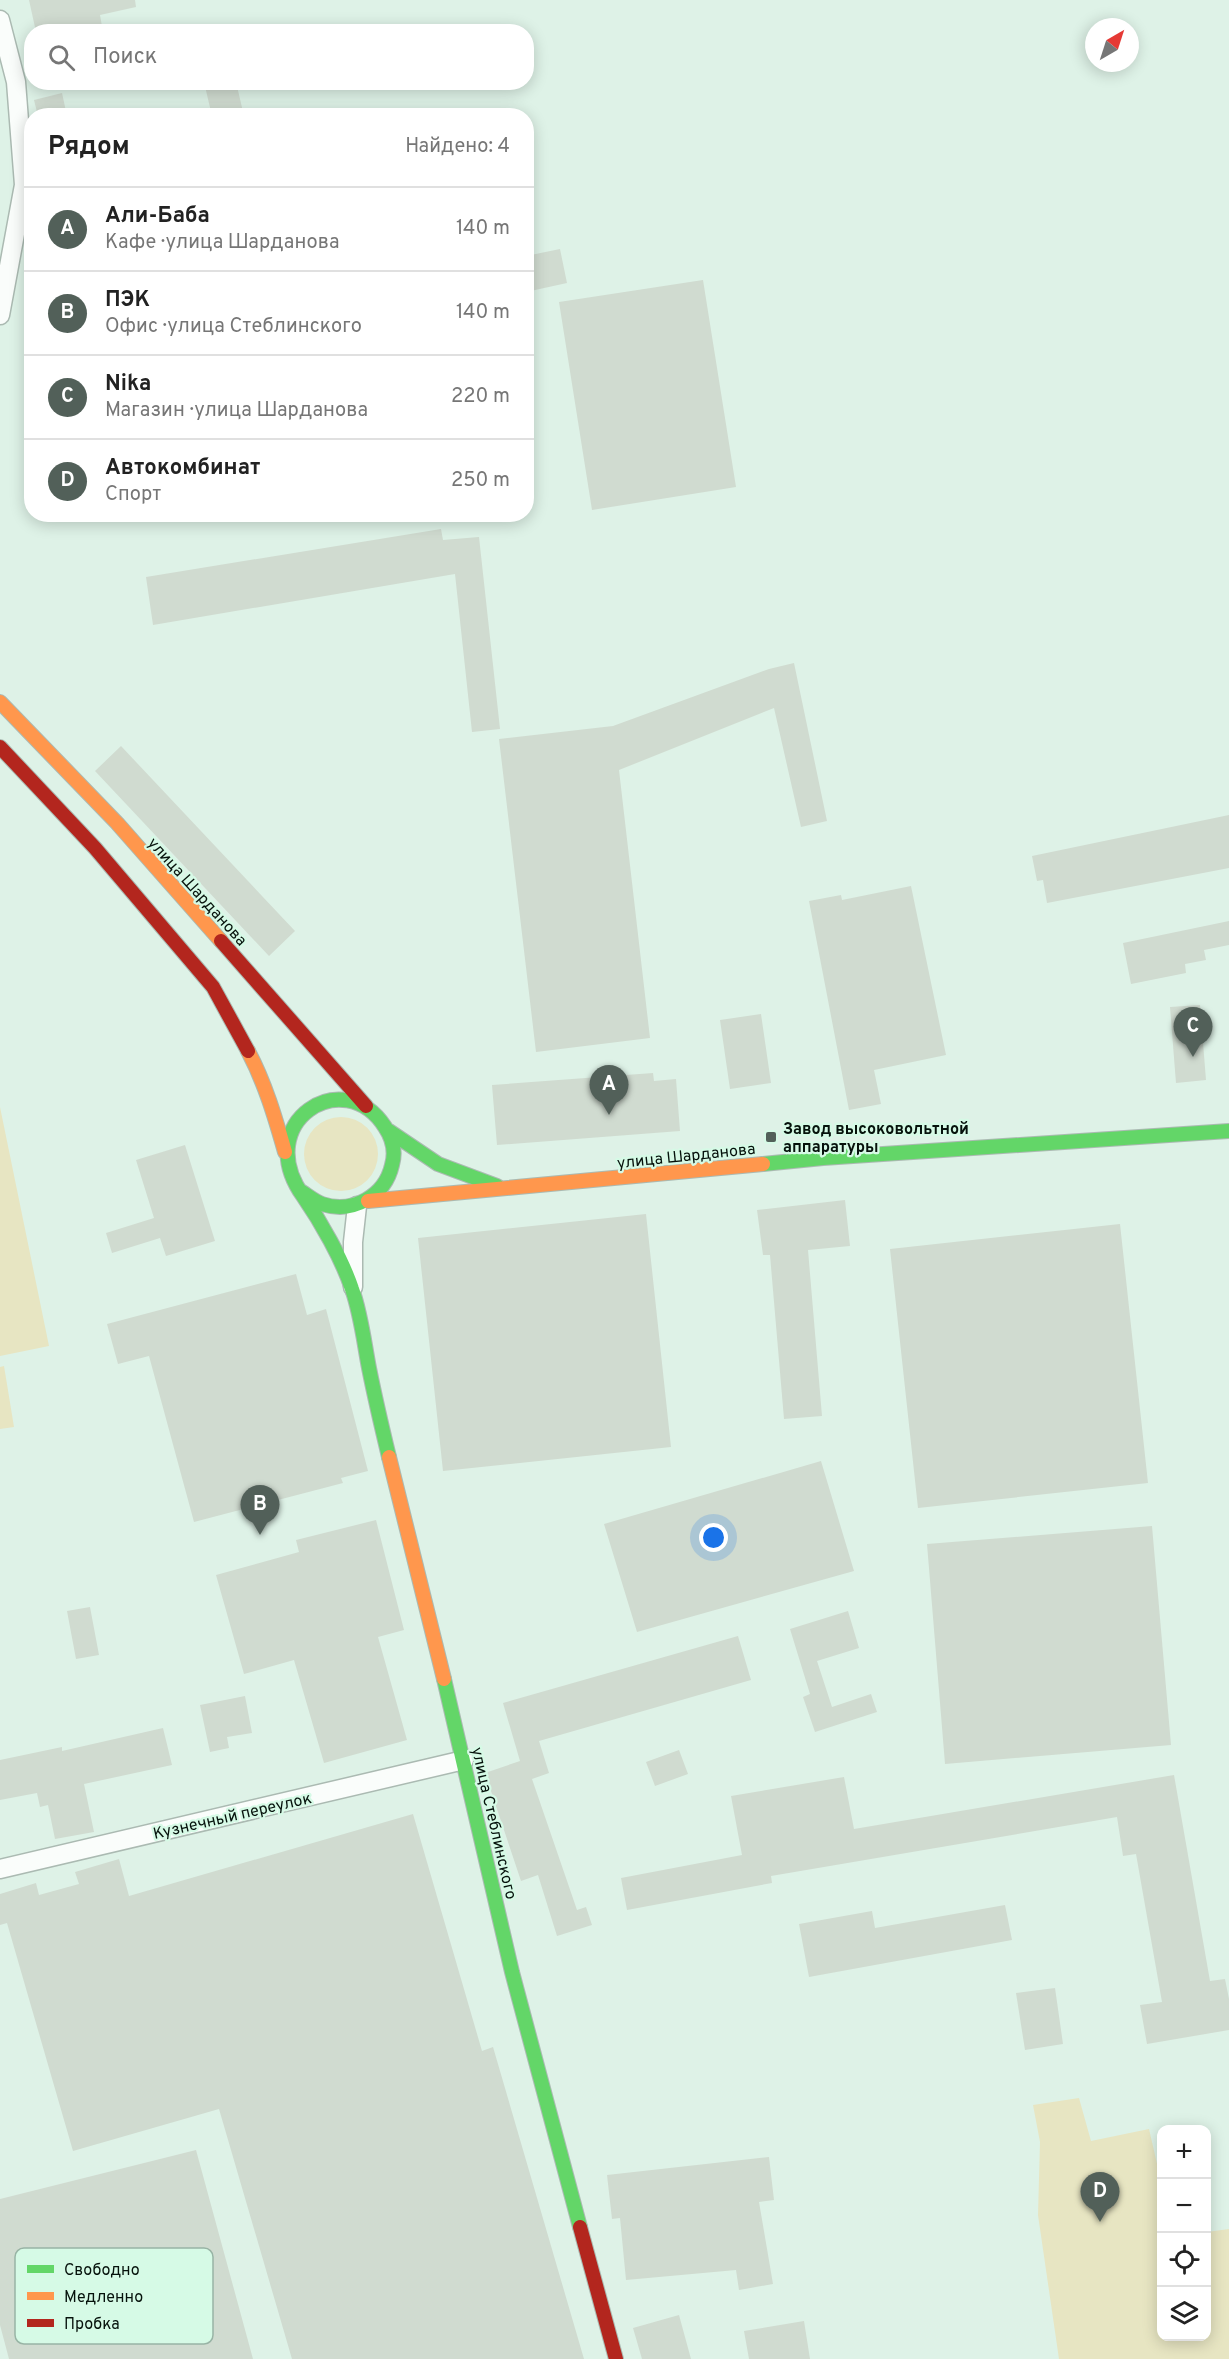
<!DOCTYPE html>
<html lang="ru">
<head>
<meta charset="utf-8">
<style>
  body { margin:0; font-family:Overpass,sans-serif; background:#f2f2f2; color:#222 }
  .controls { position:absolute; right:18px; bottom:18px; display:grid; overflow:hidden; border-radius:12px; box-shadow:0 3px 15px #0003 }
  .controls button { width:54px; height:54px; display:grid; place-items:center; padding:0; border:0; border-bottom:2px solid #e0e0e0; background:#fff; color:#222; font:30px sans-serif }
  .compass { position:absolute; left:1085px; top:18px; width:54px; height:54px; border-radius:50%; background:#fff; box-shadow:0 3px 15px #0003; rotate:39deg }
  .you { position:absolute; left:714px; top:1538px; width:21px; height:21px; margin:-15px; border:4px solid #fff; border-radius:50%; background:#1a73e8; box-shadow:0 0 0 9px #1a73e833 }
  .badge { display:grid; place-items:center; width:39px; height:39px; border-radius:50%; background:#526059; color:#fff; font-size:20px; font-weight:700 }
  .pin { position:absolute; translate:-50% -50px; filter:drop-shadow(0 2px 3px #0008) }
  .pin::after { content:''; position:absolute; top:32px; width:21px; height:18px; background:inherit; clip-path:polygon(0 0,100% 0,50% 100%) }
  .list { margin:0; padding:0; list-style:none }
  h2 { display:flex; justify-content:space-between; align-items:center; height:78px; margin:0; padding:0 24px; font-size:26px }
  h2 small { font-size:20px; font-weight:400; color:#767676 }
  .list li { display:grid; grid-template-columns:39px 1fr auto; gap:18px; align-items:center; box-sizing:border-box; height:84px; padding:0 24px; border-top:2px solid #e0e0e0 }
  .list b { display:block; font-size:22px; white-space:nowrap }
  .list p { margin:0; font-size:20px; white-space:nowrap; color:#767676 }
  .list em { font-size:20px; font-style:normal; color:#767676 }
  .icon { flex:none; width:33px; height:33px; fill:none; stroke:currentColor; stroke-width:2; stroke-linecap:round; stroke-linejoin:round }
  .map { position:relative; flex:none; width:1229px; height:2359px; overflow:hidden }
  .search { position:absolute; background:#fff; box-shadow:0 3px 15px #0003; left:24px; top:24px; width:510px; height:66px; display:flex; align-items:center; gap:15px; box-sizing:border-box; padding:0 21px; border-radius:24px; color:#767676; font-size:22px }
  .panel { position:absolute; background:#fff; box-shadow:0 3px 15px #0003; left:24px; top:108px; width:510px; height:414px; border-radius:24px }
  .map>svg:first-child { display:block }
</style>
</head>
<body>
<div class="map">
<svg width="1229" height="2359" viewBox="0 0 1229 2359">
  <rect width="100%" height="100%" fill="#def2e7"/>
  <!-- green -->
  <path fill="#e7e5c2" d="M0,1107L49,1346L0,1356Z
    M304 1154a37 37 0 1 1 74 0a37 37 0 1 1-74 0Z
    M4,1366L14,1427L0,1429V1367Z
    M1079,2098L1091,2141L1149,2129L1161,2181L1162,2336H1206L1207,2232L1229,2229V2359H1059L1038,2215L1040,2142L1033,2105Z"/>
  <!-- building -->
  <path fill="#d0dbd0" d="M29,0H135L136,7L100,15L103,32H36Z
    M204,82H236L244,116H212Z
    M62,93L67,116H38L34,100Z
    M560,249L567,283L526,292V256Z
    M703,280L736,487L592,510L559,302Z
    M441,529L443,540L479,537L500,729L472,732L455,574L153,625L146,577Z
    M794,663L827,821L801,827L774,708L619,770L650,1038L536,1052L499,739L613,726L769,669Z
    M121,746L295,931L269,956L95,771Z
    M1229,815V868L1047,903L1043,880L1037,881L1032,856Z
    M911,886L946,1055L874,1070L881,1104L849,1110L809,901L841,895L842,900Z
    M1229,921V945L1204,950L1206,960L1185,964L1186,973L1131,984L1123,943Z
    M1200,1005L1206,1080L1176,1083L1170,1007Z
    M761,1014L771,1083L730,1089L720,1020Z
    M653,1073L654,1081L676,1079L680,1131L497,1145L492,1085Z
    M185,1145L215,1241L166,1256L160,1238L112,1253L106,1233L154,1218L136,1160Z
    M845,1200L850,1246L808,1250L822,1416L784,1419L770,1255H763L757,1210Z
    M646,1214L671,1447L443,1471L418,1238Z
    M1120,1224L1148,1483L918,1508L890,1249Z
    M296,1274L307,1315L326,1309L368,1471L341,1478L343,1483L194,1522L149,1356L118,1364L107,1324Z
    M821,1461L854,1571L637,1632L604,1524Z
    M376,1520L404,1630L378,1637L407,1740L324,1763L294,1660L244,1674L216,1575L299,1552L296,1540Z
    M1152,1526L1171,1745L945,1764L927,1544Z
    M90,1607L99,1655L76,1659L67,1611Z
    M848,1611L859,1648L817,1661L832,1707L871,1694L877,1712L815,1732L803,1697L810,1694L790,1629Z
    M738,1636L751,1680L539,1741L549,1773L532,1779L577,1910L586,1907L592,1925L557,1936L538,1875L521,1881L485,1773L520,1761L503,1703Z
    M245,1696L252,1733L227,1737L229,1748L210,1752L200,1705Z
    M163,1728L172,1765L84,1784L94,1832L55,1839L48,1805L40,1807L37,1793L0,1800V1760L62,1747V1751Z
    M679,1750L688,1774L655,1786L646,1762Z
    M1174,1775L1210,1981L1225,1979L1229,1999V2030L1147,2044L1140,2005L1162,2002L1136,1854L1123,1856L1117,1817L771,1876L772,1883L627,1910L621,1878L742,1855L731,1796L844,1777L854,1829Z
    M413,1814L482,2051L493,2047L584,2359H292L219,2109L73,2151L7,1923L0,1925V1894L36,1883L39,1895L79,1884L75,1872L119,1859L129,1896Z
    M1005,1905L1012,1940L809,1977L799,1924L872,1911L875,1928Z
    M1055,1988L1063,2044L1025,2050L1016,1993Z
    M196,2150L253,2359H9L0,2325V2199Z
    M769,2157L774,2200L759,2202L773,2284L739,2290L736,2270L626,2280L620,2218L612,2219L607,2175Z
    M679,2315L691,2359H642L633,2328Z
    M804,2321L810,2359H749L744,2331Z"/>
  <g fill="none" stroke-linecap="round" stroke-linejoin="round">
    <!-- street casing -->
    <g stroke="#abbab2" stroke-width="21">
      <path id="street" d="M0,20L16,82L24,185L0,315
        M353,1287V1242L357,1206
        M0,1869L464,1760"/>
    </g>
    <!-- fast casing -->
    <g stroke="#abbab2" stroke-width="16">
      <path id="fast" d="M389,1131L438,1164L497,1186
        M763,1164L823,1158L1229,1131
        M299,1190C306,1194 314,1201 322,1204C353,1214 385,1196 392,1165C396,1151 393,1139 385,1127C344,1063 251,1122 303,1196C321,1222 342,1259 352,1289C361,1314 364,1342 369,1368C375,1398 382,1428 389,1457
        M444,1679L512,1972L580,2227"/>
    </g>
    <!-- slow casing -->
    <g stroke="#abbab2" stroke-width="16">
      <path id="slow" d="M0,702L117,823L221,941
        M248,1051C265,1083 275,1117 285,1152
        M368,1201L763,1164
        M389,1457L444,1679"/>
    </g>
    <!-- jam casing -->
    <g stroke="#abbab2" stroke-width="16">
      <path id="jam" d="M0,747L95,848L213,987L248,1051
        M221,941L366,1106
        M580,2227L616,2359"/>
    </g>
    <!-- street -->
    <use href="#street" stroke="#fafdfb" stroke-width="18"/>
    <!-- fast -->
    <use href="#fast" stroke="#63d668" stroke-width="14"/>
    <!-- slow -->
    <use href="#slow" stroke="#ff974d" stroke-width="14"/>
    <!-- jam -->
    <use href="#jam" stroke="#b3261e" stroke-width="14"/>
  </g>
  <!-- markers -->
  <rect fill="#526059" stroke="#d6fae6" stroke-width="2" x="765" y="1131" width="12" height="12" rx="3"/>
  <g text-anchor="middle" stroke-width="4.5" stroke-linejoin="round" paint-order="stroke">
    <!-- street labels -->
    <g font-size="16" fill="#06120c" stroke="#d6fae6">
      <text transform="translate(198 891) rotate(48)" y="6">улица Шарданова</text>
      <text transform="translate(686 1155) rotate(-6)" y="6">улица Шарданова</text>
      <text transform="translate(232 1815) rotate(-13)" y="6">Кузнечный переулок</text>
      <text transform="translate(495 1823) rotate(77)" y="6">улица Стеблинского</text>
    </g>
    <!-- poi labels -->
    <g font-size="16" font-weight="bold" fill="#06120c" stroke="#d6fae6" text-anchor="start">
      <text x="783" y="1134">Завод высоковольтной<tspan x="783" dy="18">аппаратуры</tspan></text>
    </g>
  </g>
  <!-- legend -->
  <rect x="15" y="2248" width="198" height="96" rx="9" fill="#d6fae6" stroke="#98b4a5" stroke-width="1.5"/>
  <rect x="27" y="2265" width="27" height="8" fill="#63d668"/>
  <rect x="27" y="2292" width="27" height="8" fill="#ff974d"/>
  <rect x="27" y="2319" width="27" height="8" fill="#b3261e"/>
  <g font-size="16" fill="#06120c">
    <text x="64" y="2275">Свободно</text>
    <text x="64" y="2302">Медленно</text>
    <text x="64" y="2329">Пробка</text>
  </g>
</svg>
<div class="controls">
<button>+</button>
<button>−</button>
<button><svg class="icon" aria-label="locate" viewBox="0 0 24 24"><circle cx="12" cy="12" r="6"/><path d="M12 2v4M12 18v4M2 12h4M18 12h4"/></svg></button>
<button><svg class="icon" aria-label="layers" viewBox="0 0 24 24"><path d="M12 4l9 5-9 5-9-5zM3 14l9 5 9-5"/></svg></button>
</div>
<svg class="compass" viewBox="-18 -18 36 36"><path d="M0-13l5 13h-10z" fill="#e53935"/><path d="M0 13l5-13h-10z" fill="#767676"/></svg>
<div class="you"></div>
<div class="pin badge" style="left:609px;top:1115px">A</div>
<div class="pin badge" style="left:260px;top:1535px">B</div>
<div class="pin badge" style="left:1193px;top:1057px">C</div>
<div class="pin badge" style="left:1100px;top:2222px">D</div>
<div class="search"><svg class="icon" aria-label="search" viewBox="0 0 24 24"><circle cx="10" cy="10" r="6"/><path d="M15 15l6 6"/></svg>Поиск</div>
<section class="panel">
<h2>Рядом<small>Найдено: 4</small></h2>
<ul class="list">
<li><span class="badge">A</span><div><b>Али-Баба</b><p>Кафе · улица Шарданова</p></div><em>140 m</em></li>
<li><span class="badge">B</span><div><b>ПЭК</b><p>Офис · улица Стеблинского</p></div><em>140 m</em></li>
<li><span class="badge">C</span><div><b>Nika</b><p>Магазин · улица Шарданова</p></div><em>220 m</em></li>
<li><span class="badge">D</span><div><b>Автокомбинат</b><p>Спорт</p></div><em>250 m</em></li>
</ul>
</section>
</div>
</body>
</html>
